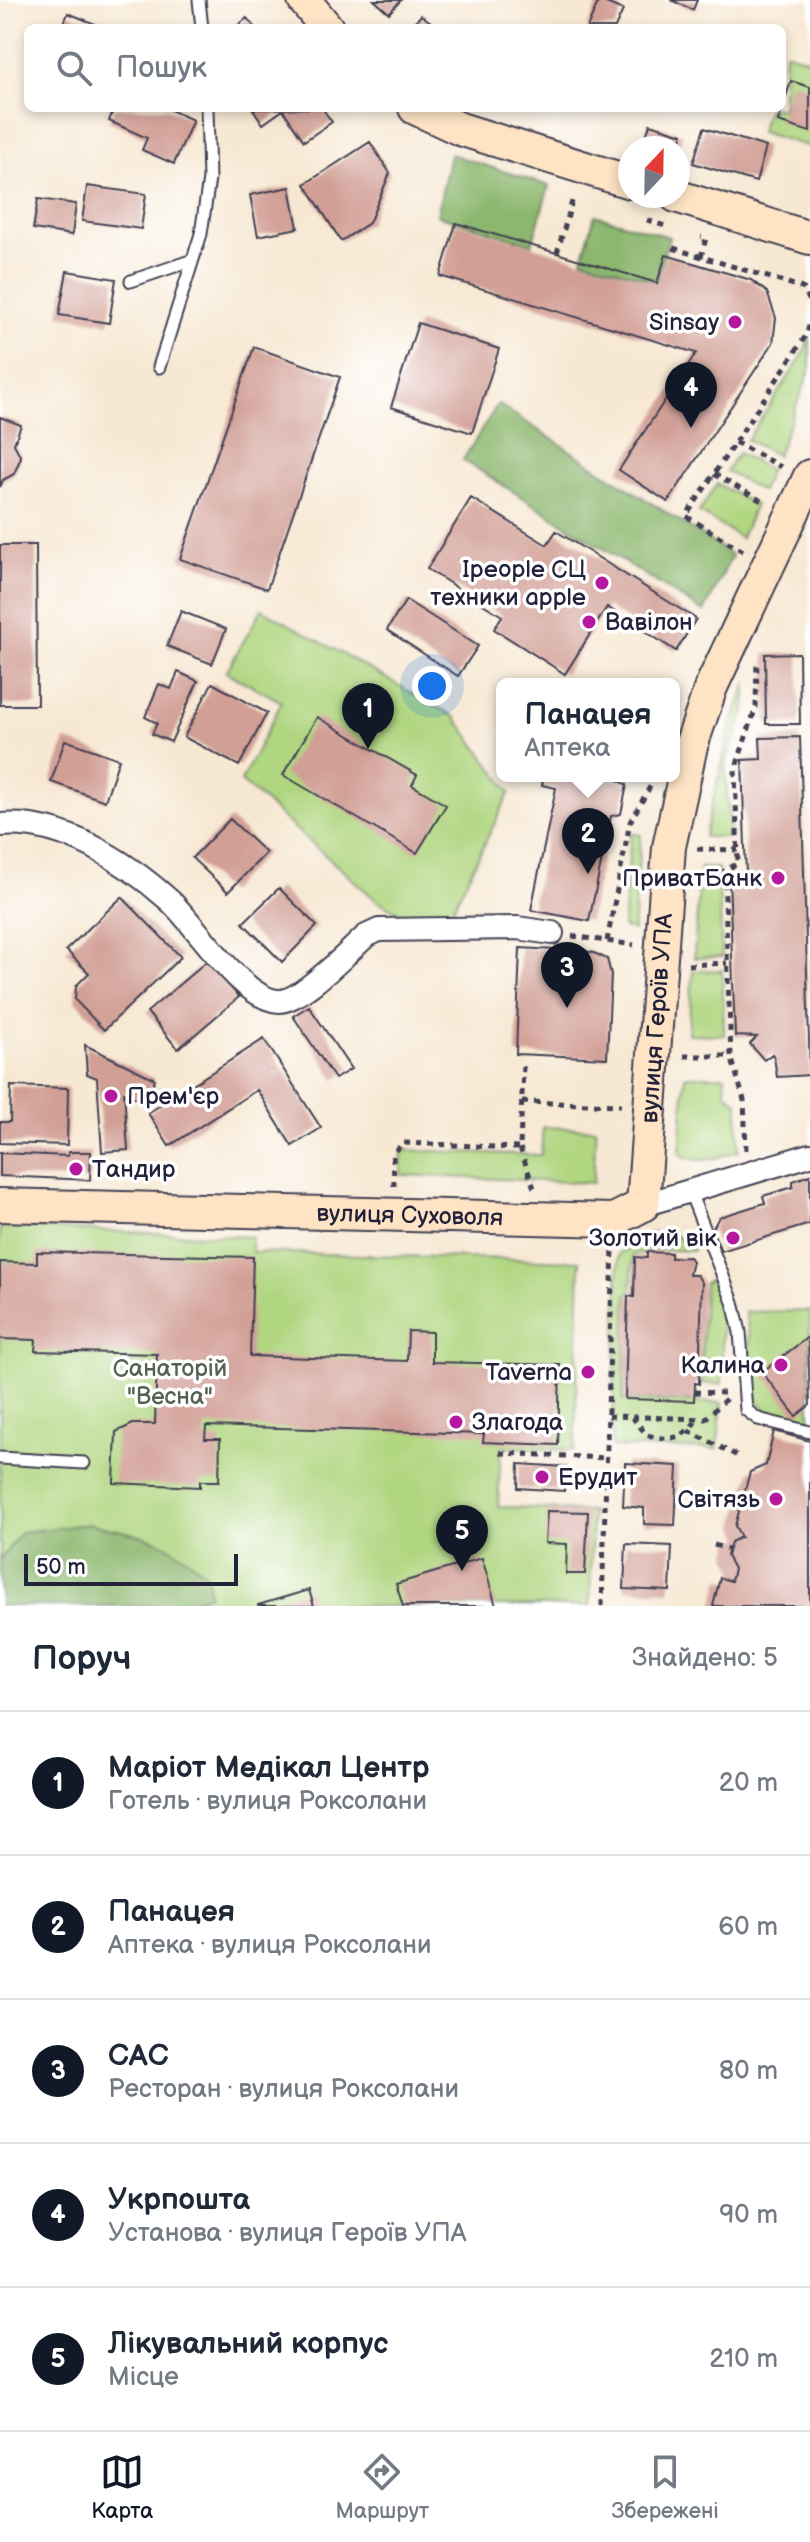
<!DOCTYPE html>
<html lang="uk">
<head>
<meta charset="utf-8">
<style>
  body { margin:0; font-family:"Balsamiq Sans",sans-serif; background:#f6f6f7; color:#1f2937 }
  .compass { position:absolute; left:618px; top:136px; width:72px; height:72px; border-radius:50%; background:#fff; box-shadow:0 4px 12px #0003; rotate:22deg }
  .scale { position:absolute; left:24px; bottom:20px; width:214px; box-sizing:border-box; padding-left:8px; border:4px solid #22223b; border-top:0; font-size:22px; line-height:28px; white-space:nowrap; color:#22223b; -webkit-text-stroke:6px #fff; paint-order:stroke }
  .you { position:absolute; left:432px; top:686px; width:28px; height:28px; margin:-20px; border:6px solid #fff; border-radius:50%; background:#1a73e8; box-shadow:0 0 0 12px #1a73e833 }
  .badge { display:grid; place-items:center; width:52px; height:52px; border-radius:50%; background:#111827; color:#fff; font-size:26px; font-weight:700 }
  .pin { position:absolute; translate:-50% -66px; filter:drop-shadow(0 2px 4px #0008) }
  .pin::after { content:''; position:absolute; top:42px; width:28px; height:24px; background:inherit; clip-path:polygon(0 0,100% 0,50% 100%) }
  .popup { position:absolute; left:496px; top:678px; width:184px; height:104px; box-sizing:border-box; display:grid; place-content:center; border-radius:12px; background:#fff; filter:drop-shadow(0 2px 6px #0005); font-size:26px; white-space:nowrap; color:#747a83 }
  .popup b { font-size:30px; color:#1f2937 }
  .popup::after { content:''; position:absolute; left:50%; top:100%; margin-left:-16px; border:16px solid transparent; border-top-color:#fff }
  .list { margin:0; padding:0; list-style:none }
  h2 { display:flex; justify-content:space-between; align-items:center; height:104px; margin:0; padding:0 32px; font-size:34px }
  h2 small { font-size:26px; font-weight:400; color:#747a83 }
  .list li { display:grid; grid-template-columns:52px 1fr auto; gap:24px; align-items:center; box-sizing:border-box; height:144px; padding:0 32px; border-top:2px solid #e0e1e3 }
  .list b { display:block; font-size:30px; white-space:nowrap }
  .list p { margin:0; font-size:26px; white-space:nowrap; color:#747a83 }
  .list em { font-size:26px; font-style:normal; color:#747a83 }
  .icon { flex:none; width:44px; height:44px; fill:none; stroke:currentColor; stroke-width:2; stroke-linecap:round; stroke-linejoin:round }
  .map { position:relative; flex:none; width:810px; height:1606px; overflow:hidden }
  .search { position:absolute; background:#fff; box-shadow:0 4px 12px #0003; left:24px; right:24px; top:24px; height:88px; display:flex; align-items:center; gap:20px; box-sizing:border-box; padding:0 28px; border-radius:12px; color:#747a83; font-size:30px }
  .sheet { height:824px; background:#fff }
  nav { display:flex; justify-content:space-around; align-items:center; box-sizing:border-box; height:112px; border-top:2px solid #e0e1e3; background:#fff; font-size:22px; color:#747a83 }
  nav a { display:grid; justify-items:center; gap:4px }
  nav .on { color:#111827 }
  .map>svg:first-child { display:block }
</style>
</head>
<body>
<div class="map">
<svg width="810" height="1606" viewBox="0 0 810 1606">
  <rect width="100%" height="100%" fill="#fff"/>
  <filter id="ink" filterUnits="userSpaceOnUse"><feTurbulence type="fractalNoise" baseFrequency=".0125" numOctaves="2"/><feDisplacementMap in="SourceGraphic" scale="16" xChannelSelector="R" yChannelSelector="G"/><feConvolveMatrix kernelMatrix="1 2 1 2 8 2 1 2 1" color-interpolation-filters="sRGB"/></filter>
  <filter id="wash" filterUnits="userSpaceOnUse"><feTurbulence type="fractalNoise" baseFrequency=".006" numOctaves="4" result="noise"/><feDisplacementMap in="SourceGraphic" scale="32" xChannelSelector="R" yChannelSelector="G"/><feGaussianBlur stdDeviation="1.8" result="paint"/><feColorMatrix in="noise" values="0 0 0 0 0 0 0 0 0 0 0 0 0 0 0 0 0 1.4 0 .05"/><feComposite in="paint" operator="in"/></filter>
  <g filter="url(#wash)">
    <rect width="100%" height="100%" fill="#f7e8d3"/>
    <!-- green -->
    <path fill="#b0d680" stroke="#697c5e" stroke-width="2" d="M785,52L810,60V147L760,132L768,108H782Z
      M810,338V370L777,455L747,440L801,358Z
      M738,453L770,470L761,491L726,471Z
      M717,484L755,505L741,538L699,512Z
      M262,609L455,717L510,792L452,910L403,915L376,900L241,781L282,702L226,672Z
      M747,682L745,710L725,765L730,837H704L730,730Z
      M631,833L641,835L633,930L623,928Z
      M700,868H718L722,957L694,958Z
      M722,970L724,1035L688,1034L693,971Z
      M685,1076H725L726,1093L738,1102L739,1151C719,1157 699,1166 680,1154Z
      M543,1127L596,1129L593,1183L401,1175L402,1150L541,1155Z
      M0,1227L252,1237V1252L580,1261L575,1450L501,1447L498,1506L592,1512L590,1606H0Z
      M650,1233H670L696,1246L692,1251L645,1249V1254L633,1255L631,1294H627L623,1400L722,1403L717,1449L612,1447L619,1254Z
      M712,1279L722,1307V1384L701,1383L704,1283Z
      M810,1311V1428C725,1404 762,1382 745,1312Z"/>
    <!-- forest -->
    <path fill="#8cb76e" stroke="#576c54" stroke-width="2" d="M450,154L549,186L532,244L437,215Z
      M595,215L669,237L656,281L582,259Z
      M498,404L732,555L704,612L463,460Z
      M89,1524C143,1536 166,1536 208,1576L209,1594L181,1606H0V1560L21,1532Z"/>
    <g id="blocks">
      <!-- building -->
      <path fill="#d19f95" d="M374,0H401L389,13Z
        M599,0L623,10L615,28H587Z
        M671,0H697L693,10Z
        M68,13L105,28H62Z
        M421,15L439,28H410Z
        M247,18L255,28H235Z
        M791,81L810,87V132L778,122Z
        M114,108H166L193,120L174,164L142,150L147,138L109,121Z
        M322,108L332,122L304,141L283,110L263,124L253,109Z
        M650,124L683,134L678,148L643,145Z
        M704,128L766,147L756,182L693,163Z
        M370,142L390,173L369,223L341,241L305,184Z
        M87,186L146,194L141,229L82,221Z
        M290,187L298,228L258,236L250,195Z
        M38,199L76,204L72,235L33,229Z
        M456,223L657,283L666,255L751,280L767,292L776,318L773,343L668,502L619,470L696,353L440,276Z
        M67,271L116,279L109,323L59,315Z
        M418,323L499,349L472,433L391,407Z
        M254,347L340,377L267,589L180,559Z
        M0,417L21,425L14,444L21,457L14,474L3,480L0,487Z
        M471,498L547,545L556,531L696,619L676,651L607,607L565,674L494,629L502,616L427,569Z
        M0,545H36L37,705H0Z
        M406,600L478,646L458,676L387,630Z
        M181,611L226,629L212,664L167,646Z
        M799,653L800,724H766L765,654Z
        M178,672L198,681L171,742L152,734L157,723L145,717L159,684L171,689Z
        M212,683L267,713L239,766L184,737Z
        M317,717L417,775L412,785L446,805L417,853L283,775Z
        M800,737L810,1075L777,1077L774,1057L772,1054L764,1060L750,1044L757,1037L735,1036L729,876L746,875L742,760L761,759L760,738Z
        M65,740L119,759L105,801L51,782Z
        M544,776H619L618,780L627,785L621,814L611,816L589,921L531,910L556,788L542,785Z
        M230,819L266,853L228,892L192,858Z
        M279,888L317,926L282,962L243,923Z
        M122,897L181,957L104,1030L75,1000L76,986L89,973L66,950Z
        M520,948L592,952L607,959L611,974L607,1058L516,1054Z
        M208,960L239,997L178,1049L147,1012Z
        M309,1006L351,1069L335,1079L293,1016Z
        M264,1039L321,1128L292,1146L257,1090L169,1146L148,1113Z
        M85,1045L155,1079L144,1102L124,1092L128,1150L102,1152L97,1078L87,1074Z
        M11,1086L68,1088L67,1145L0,1143V1122H10Z
        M69,1152H91L90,1180L0,1176V1153L68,1156Z
        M810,1175V1224L721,1251L712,1230L719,1217L765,1203L763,1196L793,1187V1181Z
        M37,1252L253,1257L250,1356L407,1361L408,1331L432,1332V1362L560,1365L558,1445L483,1442L484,1434L206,1426L205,1439H220L219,1481H200V1487L114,1483L116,1432L133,1424H155L157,1354L35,1351L36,1340L0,1339V1262L37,1263Z
        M647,1252L671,1253V1258L689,1257L692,1261L689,1275H697L702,1283L699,1384L695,1383L694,1401L625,1399L628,1296L634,1297L635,1257L647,1258Z
        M808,1337L810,1405L796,1416L762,1372Z
        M774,1431L810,1441V1606H713L720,1578L731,1581L734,1569L727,1556L731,1542L741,1537L735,1526L750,1472L766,1465Z
        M625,1463L678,1466L675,1525L644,1524V1508L623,1506Z
        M519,1464L566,1467L564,1491L518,1488Z
        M547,1511L588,1512L585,1574H566L567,1544L545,1543Z
        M626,1544L672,1546L670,1591L624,1589Z
        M482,1558L496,1606H403L396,1584Z
        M309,1590L314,1606H258V1605Z"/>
    </g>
  </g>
  <g filter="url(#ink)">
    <use href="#blocks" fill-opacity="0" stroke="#424052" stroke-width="2"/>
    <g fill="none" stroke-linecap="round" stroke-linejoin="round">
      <!-- lane casing -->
      <g stroke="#424052" stroke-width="15">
        <path id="lane" d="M199,0L202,28
          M131,281L190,261
          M159,367L201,234L209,179L207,108
          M690,1192L733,1302L740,1332L746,1410L758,1419L810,1432
          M0,1458L84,1463"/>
      </g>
      <!-- street casing -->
      <g stroke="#424052" stroke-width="26">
        <path id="street" d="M0,825C61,819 125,861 169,900C196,924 242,1000 279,1001C300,1002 349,951 366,936L379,930L517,928L552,933
          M643,1205L810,1155"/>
      </g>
      <!-- secondary casing -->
      <g stroke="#424052" stroke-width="36">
        <g id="secondary">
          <path d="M304,0L327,28"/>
          <path d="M415,108L460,129L630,182"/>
          <path d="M676,196L810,238"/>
          <path id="s1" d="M0,1205L614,1220L643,1205L669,847L691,746L711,687L810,476"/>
        </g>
      </g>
      <!-- path -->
      <path stroke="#424052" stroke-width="5" stroke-dasharray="6 6" stroke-linecap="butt" d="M647,220L665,226
        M673,248L797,286L804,289L810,302
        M557,253L573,198
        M701,257L706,238L701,237
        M735,442L781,467
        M714,474L765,503
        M743,551L686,516L807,334L810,321
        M697,849L738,850
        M572,936L634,945
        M607,941L630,822L651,785
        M688,965L727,963
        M684,1056H731
        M522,1102L621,1105
        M520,1148L534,1188
        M746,1150L744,1100L731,1056L724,871L738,863L735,770L756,707L757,660
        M394,1186L393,1154L403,1143L520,1148L523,1065
        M694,1392L726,1393
        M608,1416L705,1419L726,1399
        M632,1417L647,1435C669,1441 684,1440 697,1419
        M688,1431L738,1456
        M500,1453L606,1458
        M714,1545L729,1549
        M602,1606L613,1247"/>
      <!-- lane -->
      <use href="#lane" stroke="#fff" stroke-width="11"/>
      <!-- street -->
      <use href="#street" stroke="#fff" stroke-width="22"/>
      <!-- secondary -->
      <use href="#secondary" stroke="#fee4c5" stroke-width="32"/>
    </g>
  </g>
  <!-- markers -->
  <g fill="#b5179e" stroke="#fff" stroke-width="3">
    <circle cx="735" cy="322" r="8"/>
    <circle cx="602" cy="583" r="8"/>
    <circle cx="589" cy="622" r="8"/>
    <circle cx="778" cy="878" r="8"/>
    <circle cx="111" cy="1096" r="8"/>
    <circle cx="76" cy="1169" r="8"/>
    <circle cx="733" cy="1238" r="8"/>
    <circle cx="781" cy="1365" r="8"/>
    <circle cx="588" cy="1372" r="8"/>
    <circle cx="456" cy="1422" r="8"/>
    <circle cx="542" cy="1477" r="8"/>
    <circle cx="776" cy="1499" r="8"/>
  </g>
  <g text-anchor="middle" stroke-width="7" stroke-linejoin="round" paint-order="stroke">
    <!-- poi labels -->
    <g font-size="24" fill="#22223b" stroke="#fff" text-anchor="end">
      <text x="719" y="330">Sinsay</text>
      <text x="586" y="577">Ipeople СЦ<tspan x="586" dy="28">техники apple</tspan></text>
      <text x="605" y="630" text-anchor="start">Вавілон</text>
      <text x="762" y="886">ПриватБанк</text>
      <text x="127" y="1104" text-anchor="start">Прем'єр</text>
      <text x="92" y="1177" text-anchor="start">Тандир</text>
      <text x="717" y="1246">Золотий вік</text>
      <text x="765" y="1373">Калина</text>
      <text x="572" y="1380">Taverna</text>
      <text x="472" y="1430" text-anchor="start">Злагода</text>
      <text x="558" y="1485" text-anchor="start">Ерудит</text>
      <text x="760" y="1507">Світязь</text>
    </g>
    <!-- street labels -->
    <g font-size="24" fill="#22223b" stroke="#fff">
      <text dy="8" stroke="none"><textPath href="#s1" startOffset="834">вулиця Героїв УПА</textPath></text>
      <text dy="8" stroke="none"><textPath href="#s1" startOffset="410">вулиця Суховоля</textPath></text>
    </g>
    <!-- park labels -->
    <g font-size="24" fill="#546153" stroke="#fff">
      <text x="170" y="1376">Санаторій<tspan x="170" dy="28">"Весна"</tspan></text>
    </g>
  </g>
</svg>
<svg class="compass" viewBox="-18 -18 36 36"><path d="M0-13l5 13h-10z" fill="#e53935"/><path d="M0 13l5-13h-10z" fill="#747a83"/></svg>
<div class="scale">50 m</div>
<div class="you"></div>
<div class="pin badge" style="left:368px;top:749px">1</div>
<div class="pin badge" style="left:588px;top:874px">2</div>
<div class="popup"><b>Панацея</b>Аптека</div>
<div class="pin badge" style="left:567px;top:1008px">3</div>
<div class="pin badge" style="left:691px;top:428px">4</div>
<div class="pin badge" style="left:462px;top:1571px">5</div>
<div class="search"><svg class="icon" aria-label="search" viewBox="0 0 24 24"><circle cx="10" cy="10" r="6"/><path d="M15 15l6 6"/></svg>Пошук</div>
</div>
<section class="sheet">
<h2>Поруч<small>Знайдено: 5</small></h2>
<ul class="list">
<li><span class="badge">1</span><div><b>Маріот Медікал Центр</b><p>Готель · вулиця Роксолани</p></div><em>20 m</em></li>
<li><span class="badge">2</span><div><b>Панацея</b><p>Аптека · вулиця Роксолани</p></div><em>60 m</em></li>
<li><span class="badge">3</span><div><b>САС</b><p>Ресторан · вулиця Роксолани</p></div><em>80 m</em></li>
<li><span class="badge">4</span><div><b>Укрпошта</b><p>Установа · вулиця Героїв УПА</p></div><em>90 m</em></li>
<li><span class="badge">5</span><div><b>Лікувальний корпус</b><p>Місце</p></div><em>210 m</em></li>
</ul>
</section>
<nav>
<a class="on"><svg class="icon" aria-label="map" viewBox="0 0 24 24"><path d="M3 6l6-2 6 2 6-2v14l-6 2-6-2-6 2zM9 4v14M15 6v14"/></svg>Карта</a>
<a><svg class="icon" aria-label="directions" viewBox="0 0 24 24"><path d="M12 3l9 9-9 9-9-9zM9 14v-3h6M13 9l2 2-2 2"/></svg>Маршрут</a>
<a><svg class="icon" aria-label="saved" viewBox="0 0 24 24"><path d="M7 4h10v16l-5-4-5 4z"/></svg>Збережені</a>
</nav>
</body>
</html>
